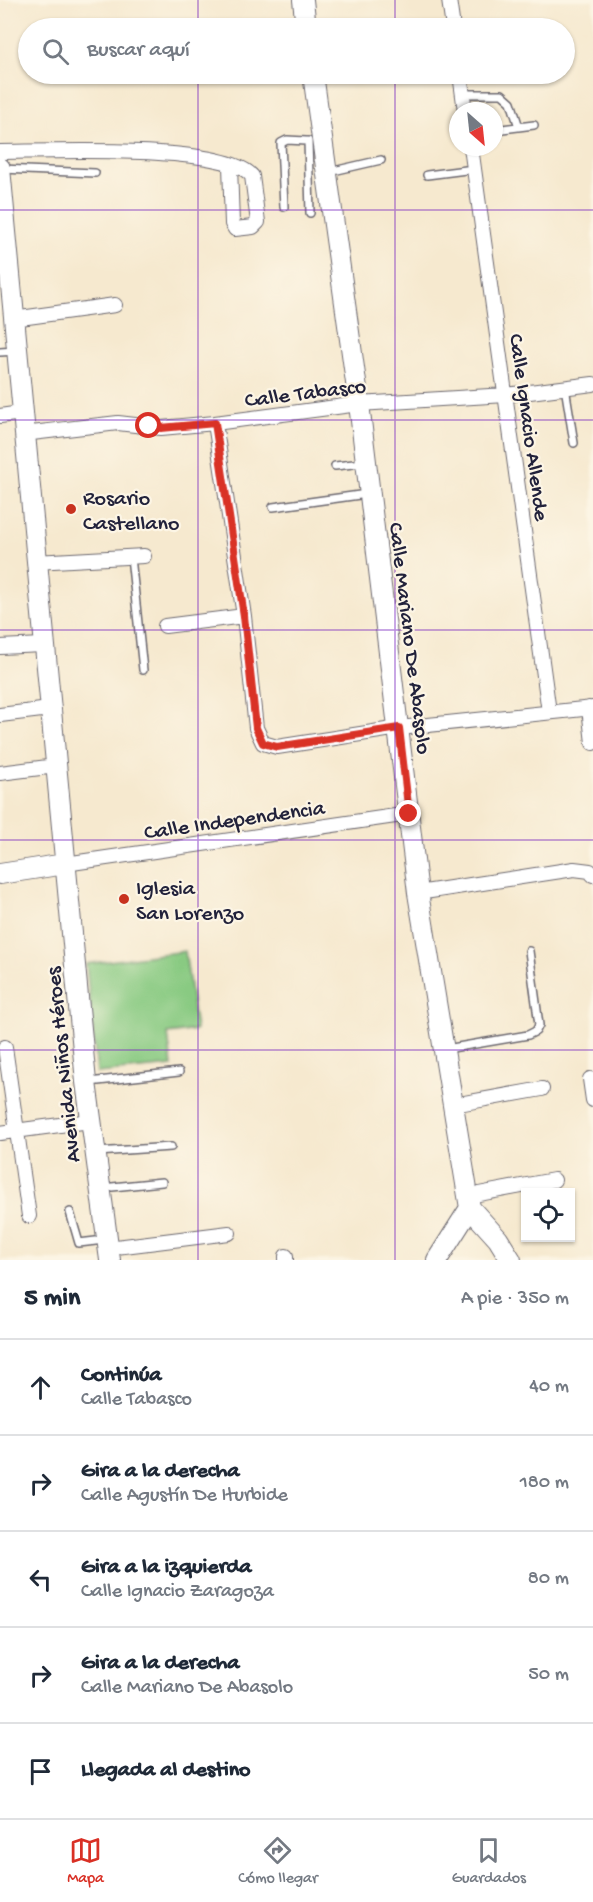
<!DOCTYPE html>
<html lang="es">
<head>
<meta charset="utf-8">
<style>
  body { margin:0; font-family:"Gochi Hand",sans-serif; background:#f6f6f7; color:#1f2937 }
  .controls { position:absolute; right:18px; bottom:18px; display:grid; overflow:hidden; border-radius:0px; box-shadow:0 2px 4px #0004 }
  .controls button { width:54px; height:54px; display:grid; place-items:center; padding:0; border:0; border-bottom:2px solid #e0e1e3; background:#fff; color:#1f2937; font:30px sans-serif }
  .compass { position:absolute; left:449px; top:102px; width:54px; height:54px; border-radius:50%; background:#fff; box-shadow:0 2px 4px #0004; rotate:153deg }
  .stop { position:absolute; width:18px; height:18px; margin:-14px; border:4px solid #d93025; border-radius:50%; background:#fff }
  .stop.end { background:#d93025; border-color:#fff; box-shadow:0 2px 6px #0008 }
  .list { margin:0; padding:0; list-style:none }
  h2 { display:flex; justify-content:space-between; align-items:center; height:78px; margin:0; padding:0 24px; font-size:26px }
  h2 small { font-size:20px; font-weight:400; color:#747a83 }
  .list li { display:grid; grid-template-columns:39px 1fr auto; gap:18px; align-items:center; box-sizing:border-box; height:96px; padding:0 24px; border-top:2px solid #e0e1e3 }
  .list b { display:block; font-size:22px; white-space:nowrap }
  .list p { margin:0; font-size:20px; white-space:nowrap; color:#747a83 }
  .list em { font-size:20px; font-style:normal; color:#747a83 }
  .icon { flex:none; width:33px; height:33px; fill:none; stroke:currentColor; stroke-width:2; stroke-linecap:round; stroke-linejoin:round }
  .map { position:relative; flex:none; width:593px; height:1260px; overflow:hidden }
  .search { position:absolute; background:#fff; box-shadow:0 2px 4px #0004; left:18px; right:18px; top:18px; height:66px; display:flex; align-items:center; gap:15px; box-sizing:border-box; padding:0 21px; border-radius:33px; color:#747a83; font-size:22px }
  .sheet { height:558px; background:#fff }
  nav { display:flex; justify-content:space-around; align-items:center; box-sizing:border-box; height:84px; border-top:2px solid #e0e1e3; background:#fff; font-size:16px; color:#747a83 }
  nav a { display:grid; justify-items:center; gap:3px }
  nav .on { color:#d93025 }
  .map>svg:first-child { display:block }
</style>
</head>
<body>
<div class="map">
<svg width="593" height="1260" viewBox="0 0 593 1260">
  <rect width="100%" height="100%" fill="#fcf5e5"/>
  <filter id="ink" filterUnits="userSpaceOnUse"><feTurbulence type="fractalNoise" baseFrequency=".0167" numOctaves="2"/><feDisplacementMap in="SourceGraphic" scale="12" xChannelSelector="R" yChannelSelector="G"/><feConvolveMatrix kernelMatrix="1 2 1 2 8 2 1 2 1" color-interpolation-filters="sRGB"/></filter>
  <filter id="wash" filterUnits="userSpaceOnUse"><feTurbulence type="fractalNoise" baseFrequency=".008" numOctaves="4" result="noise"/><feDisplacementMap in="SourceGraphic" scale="24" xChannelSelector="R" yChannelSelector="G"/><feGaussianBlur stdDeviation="1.35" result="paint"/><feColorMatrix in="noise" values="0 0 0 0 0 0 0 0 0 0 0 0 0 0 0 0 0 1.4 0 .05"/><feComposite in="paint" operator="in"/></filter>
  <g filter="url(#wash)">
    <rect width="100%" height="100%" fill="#f6e9cf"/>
    <!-- green -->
    <path fill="#89ca82" stroke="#56765e" stroke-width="1.5" d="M185,951L196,1030L168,1034L172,1066L97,1073L86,964Z"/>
  </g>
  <g filter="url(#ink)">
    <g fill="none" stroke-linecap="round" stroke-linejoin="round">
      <!-- lane casing -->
      <g stroke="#6c686f" stroke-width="10">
        <path id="lane" d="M463,94H502L511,102L519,127
          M494,130L534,125
          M308,141L310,213
          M2,169L95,173
          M329,172L381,160
          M427,175L474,169
          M284,207L281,143L287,140L306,141
          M0,352L16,351
          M565,387L574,443
          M335,466L363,463
          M273,507L367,494
          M131,557L143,670
          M446,1049L528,1035L536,1031L539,1025L529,951
          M89,1082L179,1072
          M97,1152L171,1147
          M102,1188L162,1182
          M70,1212L79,1243L104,1240"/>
      </g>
      <!-- street casing -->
      <g stroke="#6c686f" stroke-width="16">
        <path id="street" d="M449,0L453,28
          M460,74L465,111
          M471,147L549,712
          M0,152C45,152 226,143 252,176L258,222L253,227L235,229L232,224L230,165
          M13,319L115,305
          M0,416L21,413
          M215,423L244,616L256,728L263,743L277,747L399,728L593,708
          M23,434L118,423L161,428L215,423L359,404L506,395L593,384
          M35,562L144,556
          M165,626L244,616
          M0,647L43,645
          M589,708L593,743
          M0,715L50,709
          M0,773L56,766
          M65,864L409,814
          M418,893L574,869L590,871L593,875
          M5,1047L29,1216
          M590,1079L593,1100
          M453,1105L542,1089
          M0,1133L90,1121
          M468,1196L554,1180
          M108,1248L229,1233
          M286,1256V1260"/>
      </g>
      <!-- secondary casing -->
      <g stroke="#6c686f" stroke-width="22">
        <path id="secondary" d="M303,0L306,28
          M313,74L359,404L418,893L470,1208
          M0,168L86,1082L110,1260
          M0,874L65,864
          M470,1208L498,1239L511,1260
          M437,1260L470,1208"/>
      </g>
      <!-- lane -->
      <use href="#lane" stroke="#fff" stroke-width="7"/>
      <!-- street -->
      <use href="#street" stroke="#fff" stroke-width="14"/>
      <!-- secondary -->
      <use href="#secondary" stroke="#fff" stroke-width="20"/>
    </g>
  </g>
  <g fill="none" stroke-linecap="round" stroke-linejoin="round" filter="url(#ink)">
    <!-- route -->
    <path stroke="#d93025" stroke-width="8" d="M149,426L161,428L215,423L244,616L256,728L263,743L277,747L399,728L409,814"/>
  </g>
  <!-- grid -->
  <path fill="none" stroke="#7b2cbf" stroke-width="1.5" stroke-opacity="0.55" d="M198,0V28M395,0V28M198,74V1260M395,74V1260M0,210H593M0,420H593M0,630H593M0,840H593M0,1050H593"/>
  <!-- markers -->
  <g fill="#c8321e" stroke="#fcf5e5" stroke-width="2">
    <circle cx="71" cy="509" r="6"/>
    <circle cx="124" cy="899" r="6"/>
  </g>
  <g text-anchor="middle" stroke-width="4.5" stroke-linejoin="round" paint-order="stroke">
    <!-- street labels -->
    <g font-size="22" fill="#22223b" stroke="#fcf5e5">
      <text transform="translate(305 391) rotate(-7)" y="8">Calle Tabasco</text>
      <text transform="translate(531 427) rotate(82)" y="8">Calle Ignacio Allende</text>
      <text transform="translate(412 638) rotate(83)" y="8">Calle Mariano De Abasolo</text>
      <text transform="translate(234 818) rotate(-8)" y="8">Calle Independencia</text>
      <text transform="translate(61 1065) rotate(-96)" y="8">Avenida Niños Héroes</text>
    </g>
    <!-- poi labels -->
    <g font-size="22" fill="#22223b" stroke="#fcf5e5" text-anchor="start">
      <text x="83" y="504">Rosario<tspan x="83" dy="25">Castellano</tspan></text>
      <text x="136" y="894">Iglesia<tspan x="136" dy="25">San Lorenzo</tspan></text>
    </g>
  </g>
</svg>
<div class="controls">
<button><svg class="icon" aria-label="locate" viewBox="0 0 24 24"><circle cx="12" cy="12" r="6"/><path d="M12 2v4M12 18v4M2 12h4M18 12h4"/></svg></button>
</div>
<svg class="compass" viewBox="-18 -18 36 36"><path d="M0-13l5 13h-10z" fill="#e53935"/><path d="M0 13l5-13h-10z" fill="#747a83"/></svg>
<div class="stop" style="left:149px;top:426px"></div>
<div class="stop end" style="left:409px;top:814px"></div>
<div class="search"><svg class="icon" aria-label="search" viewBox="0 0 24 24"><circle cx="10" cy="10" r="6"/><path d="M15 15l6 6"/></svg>Buscar aquí</div>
</div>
<section class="sheet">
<h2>5 min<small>A pie · 350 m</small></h2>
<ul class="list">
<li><svg class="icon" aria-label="ahead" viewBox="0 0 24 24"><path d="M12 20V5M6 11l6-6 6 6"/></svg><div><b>Continúa</b><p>Calle Tabasco</p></div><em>40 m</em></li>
<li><svg class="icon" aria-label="right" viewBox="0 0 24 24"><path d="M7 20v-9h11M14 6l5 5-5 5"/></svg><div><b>Gira a la derecha</b><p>Calle Agustín De Iturbide</p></div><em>180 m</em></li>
<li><svg class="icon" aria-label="left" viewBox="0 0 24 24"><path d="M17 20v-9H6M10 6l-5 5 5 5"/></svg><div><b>Gira a la izquierda</b><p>Calle Ignacio Zaragoza</p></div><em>80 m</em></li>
<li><svg class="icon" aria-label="right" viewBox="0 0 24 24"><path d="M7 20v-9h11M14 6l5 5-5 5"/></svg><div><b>Gira a la derecha</b><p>Calle Mariano De Abasolo</p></div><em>50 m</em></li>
<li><svg class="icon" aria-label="arrive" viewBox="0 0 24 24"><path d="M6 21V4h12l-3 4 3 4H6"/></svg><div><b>Llegada al destino</b></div></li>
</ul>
</section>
<nav>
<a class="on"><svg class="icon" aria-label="map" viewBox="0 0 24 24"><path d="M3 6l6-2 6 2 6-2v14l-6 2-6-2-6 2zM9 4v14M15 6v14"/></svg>Mapa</a>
<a><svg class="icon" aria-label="directions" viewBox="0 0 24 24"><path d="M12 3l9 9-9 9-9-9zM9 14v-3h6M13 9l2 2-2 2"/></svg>Cómo llegar</a>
<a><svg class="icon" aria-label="saved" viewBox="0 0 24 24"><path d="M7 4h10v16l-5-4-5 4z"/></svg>Guardados</a>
</nav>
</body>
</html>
